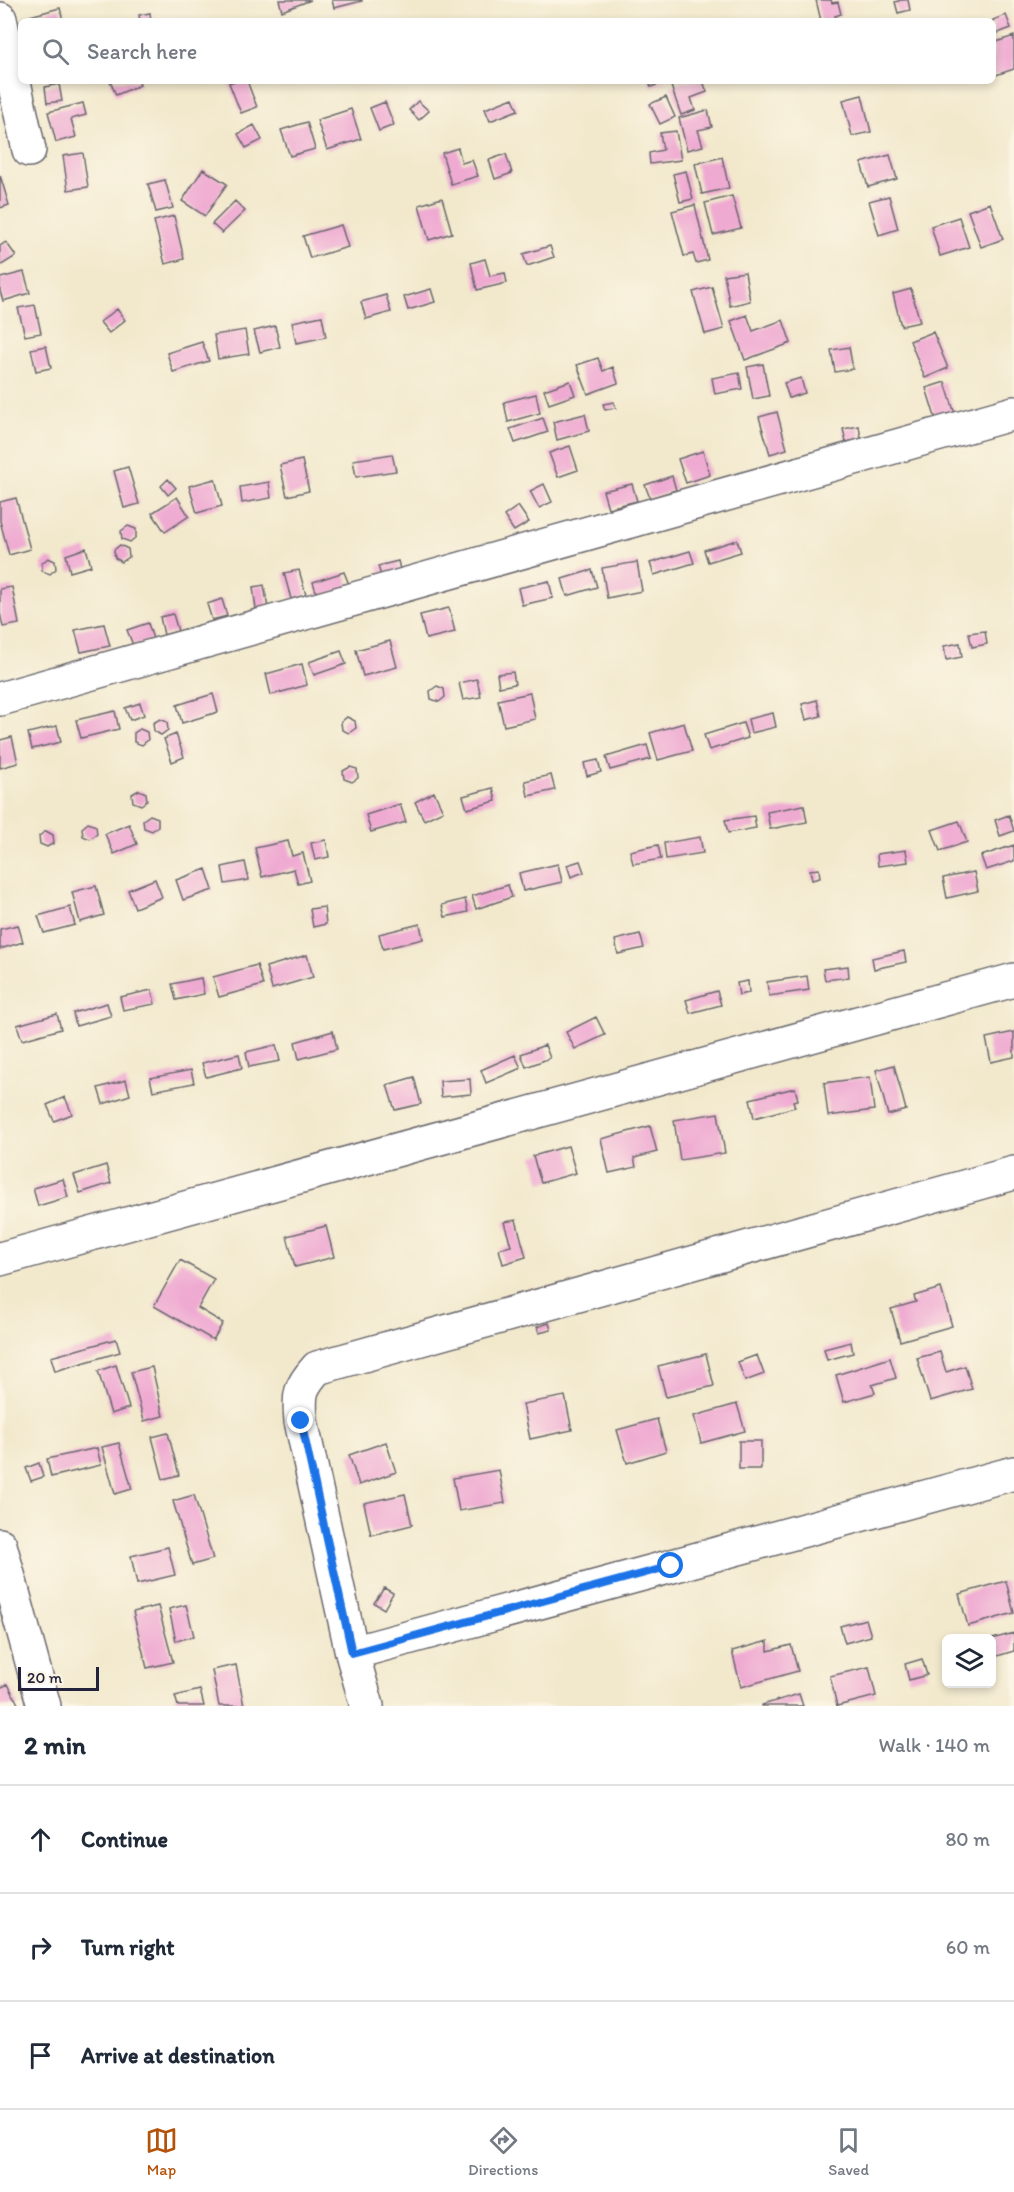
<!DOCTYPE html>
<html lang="en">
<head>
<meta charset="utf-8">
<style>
  body { margin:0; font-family:Itim,sans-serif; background:#f6f6f7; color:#1f2937 }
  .controls { position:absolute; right:18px; bottom:18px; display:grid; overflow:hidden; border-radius:9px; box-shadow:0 3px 9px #0003 }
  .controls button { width:54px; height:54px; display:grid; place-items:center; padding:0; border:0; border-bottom:2px solid #e0e1e3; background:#fff; color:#1f2937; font:30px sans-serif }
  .scale { position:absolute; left:18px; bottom:15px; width:81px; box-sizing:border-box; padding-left:6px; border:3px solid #22223b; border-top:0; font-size:16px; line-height:21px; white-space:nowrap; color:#22223b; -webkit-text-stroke:4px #fcf5e5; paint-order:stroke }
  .stop { position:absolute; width:18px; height:18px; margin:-14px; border:4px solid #1a73e8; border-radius:50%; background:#fff }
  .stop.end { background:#1a73e8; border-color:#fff; box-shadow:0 2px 6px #0008 }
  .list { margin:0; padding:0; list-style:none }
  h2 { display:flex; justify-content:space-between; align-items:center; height:78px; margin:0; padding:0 24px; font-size:26px }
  h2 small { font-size:20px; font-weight:400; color:#747a83 }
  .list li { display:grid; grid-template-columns:39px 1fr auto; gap:18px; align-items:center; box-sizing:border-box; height:108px; padding:0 24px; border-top:2px solid #e0e1e3 }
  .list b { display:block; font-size:22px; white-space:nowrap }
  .list em { font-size:20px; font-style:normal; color:#747a83 }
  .icon { flex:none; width:33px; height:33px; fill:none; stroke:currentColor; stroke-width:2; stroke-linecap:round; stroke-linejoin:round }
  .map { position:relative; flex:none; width:1014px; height:1706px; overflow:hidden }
  .search { position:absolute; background:#fff; box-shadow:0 3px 9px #0003; left:18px; right:18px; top:18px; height:66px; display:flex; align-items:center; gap:15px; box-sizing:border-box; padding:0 21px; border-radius:9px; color:#747a83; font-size:22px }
  .sheet { height:402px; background:#fff }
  nav { display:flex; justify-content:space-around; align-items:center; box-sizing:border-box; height:84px; border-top:2px solid #e0e1e3; background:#fff; font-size:16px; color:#747a83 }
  nav a { display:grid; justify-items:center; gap:3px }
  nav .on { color:#b45309 }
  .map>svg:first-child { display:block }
</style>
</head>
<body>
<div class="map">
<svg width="1014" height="1706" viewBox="0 0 1014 1706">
  <rect width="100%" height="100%" fill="#fcf5e5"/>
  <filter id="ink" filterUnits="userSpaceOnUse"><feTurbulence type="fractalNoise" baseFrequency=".0167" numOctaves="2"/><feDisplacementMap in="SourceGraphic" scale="12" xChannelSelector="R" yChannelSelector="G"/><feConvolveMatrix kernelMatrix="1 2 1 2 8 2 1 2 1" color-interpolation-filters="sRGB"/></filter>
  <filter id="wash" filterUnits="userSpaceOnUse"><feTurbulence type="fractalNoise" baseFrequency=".008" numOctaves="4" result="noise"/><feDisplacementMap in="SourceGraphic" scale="24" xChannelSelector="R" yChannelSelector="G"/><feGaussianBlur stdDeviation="1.35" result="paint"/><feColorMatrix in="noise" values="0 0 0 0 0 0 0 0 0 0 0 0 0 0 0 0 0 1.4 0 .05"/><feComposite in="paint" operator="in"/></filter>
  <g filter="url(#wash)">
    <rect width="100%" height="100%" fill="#f2e9cd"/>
    <g id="blocks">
      <!-- building -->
      <path fill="#efaad2" d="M279,0H311L282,11Z
        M332,0H362V1L334,8Z
        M816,0H831L832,3L838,2L841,14L835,16L837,21H821Z
        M901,0H908L910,10L898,13L895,2Z
        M60,8L63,21H27L26,17Z
        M150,13L151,21H140L139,15Z
        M1006,15L1011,28L993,35V20Z
        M1014,36V69L993,76V43Z
        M110,81H139L140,85L116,95Z
        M234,81H247L257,107L241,113L229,83Z
        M649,81H667L651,87Z
        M685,81H703L707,92L691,98L695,110L681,115L671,86Z
        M59,84L62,101L47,103L45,87Z
        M862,95L871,132L852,136L843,100Z
        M666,97L675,117L660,124L650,104Z
        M513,98L518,110L490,121L485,109Z
        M418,101L429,111L419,120L409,110Z
        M385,102L394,125L379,131L370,108Z
        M83,103L86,115L71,119L76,137L56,142L48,112Z
        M351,109L361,139L327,150L317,120Z
        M708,110L712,127L698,130L703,146L687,150L679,118Z
        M307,122L315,149L290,156L281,130Z
        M254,125L262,140L246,148L238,134Z
        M676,131L681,160L650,164L649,153L663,150L660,133Z
        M458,148L462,163L472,160L478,176L451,184L442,153Z
        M83,153L88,187L68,190L63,156Z
        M506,154L512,173L495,179L489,160Z
        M890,155L897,179L868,187L861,163Z
        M722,157L729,188L702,194L695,164Z
        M203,169L227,184L205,216L182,201Z
        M686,171L693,199L680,202L673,174Z
        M0,175L9,205L0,208Z
        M165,180L173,208L156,212L148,184Z
        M732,196L741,228L713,235L705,203Z
        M889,196L898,229L879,235L869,201Z
        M442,198L452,233L429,240L419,205Z
        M235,201L245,211L222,233L212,224Z
        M990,203L1003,239L981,247L968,211Z
        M695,205L708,260L696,263L693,254L684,256L672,211Z
        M174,216L184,259L165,264L154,221Z
        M959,217L969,247L940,256L931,226Z
        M341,225L348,247L310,258L303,236Z
        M6,242L16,256L0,266V246Z
        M550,246L554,257L527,266L523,254Z
        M485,259L490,276L505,273L507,283L477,290L471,263Z
        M24,272L30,293L3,301L0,291V278Z
        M745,272L750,301L730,306L724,275Z
        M712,287L724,329L705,334L693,292Z
        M431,289L435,302L408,310L404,297Z
        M911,289L920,322L901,326L893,294Z
        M386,295L391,312L366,319L361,302Z
        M35,305L41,333L25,336L18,308Z
        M117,309L125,320L109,333L100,322Z
        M747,315L753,331L783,320L791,343L745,360L731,321Z
        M322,316L326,337L296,343L292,322Z
        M275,326L280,347L260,352L254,331Z
        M245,330L249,354L218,359L214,335Z
        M933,332L948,368L925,378L910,341Z
        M202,342L209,361L173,372L167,353Z
        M46,346L51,368L36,371L31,349Z
        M849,347L853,369L835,372L831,350Z
        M598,358L603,371L613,367L618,383L588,394L577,365Z
        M763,364L769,396L753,399L747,367Z
        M739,373L742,389L715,394L712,378Z
        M801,378L805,393L789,398L784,383Z
        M570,381L575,395L549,404L544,390Z
        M945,382L955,414L936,420L926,388Z
        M536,394L540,413L508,422L504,402Z
        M614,402L616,408L605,410L603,404Z
        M777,412L787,449L770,454L759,417Z
        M585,414L589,431L557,440L553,422Z
        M543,418L548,432L515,443L510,429Z
        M859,426L861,439L846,442L843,429Z
        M570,446L578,470L558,477L549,453Z
        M703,451L710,475L686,483L678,459Z
        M392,454L396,471L356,477L353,460Z
        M302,460L309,491L287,496L280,465Z
        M128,467L139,504L124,508L114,471Z
        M672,476L676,490L650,498L645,485Z
        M168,479L176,488L168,495L161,486Z
        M215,479L222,506L197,513L189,486Z
        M269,482L271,498L242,503L240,487Z
        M544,484L552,502L539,508L530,491Z
        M632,484L637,501L608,508L603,491Z
        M177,497L189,516L165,532L152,513Z
        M16,498L30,549L9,555L0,521V502Z
        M518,506L529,522L514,531L504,516Z
        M128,526L136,529V537L130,542L122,539L121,531Z
        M737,540L741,552L708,562L704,550Z
        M120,545L128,549L129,557L122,562L115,558L114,550Z
        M86,548L91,566L70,572L66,555Z
        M690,551L694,563L654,575L650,563Z
        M48,558L55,561L56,569L50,574L42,571V563Z
        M398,561L401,574L382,579L378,566Z
        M637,562L642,591L607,598L602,568Z
        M299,570L306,595L291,599L284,573Z
        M592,570L597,587L567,596L562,579Z
        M344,572L350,587L318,598L313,582Z
        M549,581L553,598L522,605L518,588Z
        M264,585L268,608L256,609L253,587Z
        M12,587L19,624L3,627L0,613V589Z
        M222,599L227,616L212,620L207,604Z
        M449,608L455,632L426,639L420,615Z
        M173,614L178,631L164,635L160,617Z
        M148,623L153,639L133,645L127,630Z
        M104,624L110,646L81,652L75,630Z
        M985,631L987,644L972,647L969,633Z
        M390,641L397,667L363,676L356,650Z
        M960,643L962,657L946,660L944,646Z
        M341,651L346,664L314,675L309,662Z
        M302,664L307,685L271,695L266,674Z
        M513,672L515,684L499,687L497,674Z
        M477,679L481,697L463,700L459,683Z
        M437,686L444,689L445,697L439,702L431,699L430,691Z
        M530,693L535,719L504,726L498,700Z
        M213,694L218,712L182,723L177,705Z
        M817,700L821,716L806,720L802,704Z
        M140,703L144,715L130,720L125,708Z
        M115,711L119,729L81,738L76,720Z
        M773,713L776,727L751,733L748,719Z
        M347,717L355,721L356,728L349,733L342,730L341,722Z
        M160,719L167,722L168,730L161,735L154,731L153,723Z
        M684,723L692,751L658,760L650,733Z
        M743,723L748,738L709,750L704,735Z
        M57,726L61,742L32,749L28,733Z
        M140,729L147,732L148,740L142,745L134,742V733Z
        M176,734L184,757L172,762L164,739Z
        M12,737L18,763L0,768V740Z
        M647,745L651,759L610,770L606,757Z
        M598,760L601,772L587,776L584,763Z
        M350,767L357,769L358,778L352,782L344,779L343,771Z
        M551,775L555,790L528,796L525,781Z
        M493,788L496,801L467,809L463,796Z
        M139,790L146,793L147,801L141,805L133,802L132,794Z
        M434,792L443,811L424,820L415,802Z
        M400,804L406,822L371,832L366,815Z
        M804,805L807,822L770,829L767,812Z
        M150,815L158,818V826L152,831L144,828L143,820Z
        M1009,815L1014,831L1000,836L995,820Z
        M754,816L756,828L728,833L725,820Z
        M959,821L967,842L940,851L932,830Z
        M88,823L96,826L97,834L90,839L83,836L82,828Z
        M129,824L137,844L114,854L105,834Z
        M46,831L53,835L54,843L47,847L40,844L39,836Z
        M700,837L703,853L666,859L664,843Z
        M326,840L329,857L315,860L311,843Z
        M288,841L292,856L303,853L310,881L298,884L294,869L262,877L255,848Z
        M658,845L661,859L633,864L630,851Z
        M1014,845V861L986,870L981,856Z
        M906,850L908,862L878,866L877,854Z
        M580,861L584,872L571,877L567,865Z
        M245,862L249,880L225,884L222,867Z
        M558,864L562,882L523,891L519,873Z
        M206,869L213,890L183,900L176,880Z
        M819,869L820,878L812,880L810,870Z
        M974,872L978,891L947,898L943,878Z
        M155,879L162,897L135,908L128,890Z
        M508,885L512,897L476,909L472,896Z
        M96,886L104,915L80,922L72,892Z
        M465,899L468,912L445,917L442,905Z
        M70,907L75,925L44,933L38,916Z
        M324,907L326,924L313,927L310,909Z
        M420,924L423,939L383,949L379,934Z
        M18,925L23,942L0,949V929Z
        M640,934L644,948L618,954L615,940Z
        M904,951L906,962L874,969L872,958Z
        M307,955L313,977L272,989L266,967Z
        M257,965L263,985L219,997L213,977Z
        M848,966L849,977L825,980L823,969Z
        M807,976L809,990L769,996L767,982Z
        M201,978L204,994L176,1000L172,984Z
        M748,981L749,993L739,995L737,983Z
        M152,990L155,1004L123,1010L120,997Z
        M717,991L721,1005L690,1013L686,1000Z
        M107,1003L111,1016L76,1026L73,1013Z
        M57,1014L61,1029L22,1040L17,1025Z
        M596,1017L605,1035L575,1049L566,1032Z
        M333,1031L337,1049L299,1059L295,1042Z
        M1014,1032V1057L991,1062L986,1038Z
        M276,1045L280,1061L249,1067L246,1052Z
        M545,1045L550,1058L526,1067L521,1054Z
        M239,1054L242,1068L206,1077L202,1063Z
        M515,1055L521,1068L486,1083L481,1070Z
        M894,1065L906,1110L888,1115L876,1070Z
        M191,1070L194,1083L153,1091L150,1078Z
        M414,1077L421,1104L395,1110L387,1085Z
        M870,1077L874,1110L828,1116L824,1083Z
        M470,1079L471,1094L441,1097L440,1081Z
        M126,1080L130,1095L103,1104L98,1088Z
        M795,1088L798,1100L793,1101L795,1107L754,1118L750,1099Z
        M65,1097L72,1114L54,1121L47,1105Z
        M718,1113L725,1153L680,1160L674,1120Z
        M650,1126L657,1152L634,1158L636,1167L609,1173L601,1139Z
        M568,1146L576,1173L541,1183L533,1156Z
        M106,1165L111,1183L80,1193L74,1175Z
        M63,1179L68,1197L38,1206L33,1188Z
        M516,1220L526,1257L503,1264L499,1249L511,1246L504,1222Z
        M326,1226L334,1257L295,1267L287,1236Z
        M180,1260L214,1279L198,1308L223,1323L213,1340L154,1306Z
        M941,1288L952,1326L900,1341L891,1309L916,1302L914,1296Z
        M549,1323L551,1330L539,1333L537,1327Z
        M116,1339L120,1352L55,1371L51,1357Z
        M851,1342L853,1353L827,1360L824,1349Z
        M940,1352L946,1372L965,1366L972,1389L930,1401L917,1358Z
        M706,1354L714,1386L666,1397L658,1366Z
        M757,1355L764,1374L745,1381L738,1362Z
        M890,1358L896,1378L872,1385L875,1393L844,1402L836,1375Z
        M116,1365L129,1408L111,1414L98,1371Z
        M152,1367L163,1416L144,1421L131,1372Z
        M565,1396L572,1430L530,1439L523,1404Z
        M737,1404L745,1431L701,1443L694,1416Z
        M657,1419L666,1451L627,1463L617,1430Z
        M168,1433L179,1475L163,1479L152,1437Z
        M739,1441H761V1469H739Z
        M386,1442L396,1472L359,1485L349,1455Z
        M119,1443L132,1489L115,1494L102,1447Z
        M97,1448L101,1465L51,1477L47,1459Z
        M39,1463L43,1477L31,1481L26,1468Z
        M499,1470L505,1503L459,1511L453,1478Z
        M405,1494L412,1525L371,1535L364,1503Z
        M194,1495L213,1559L192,1565L173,1501Z
        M168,1547L175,1575L137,1584L131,1556Z
        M1006,1581L1014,1613L968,1626L959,1594Z
        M384,1588L393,1593L384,1609L374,1603Z
        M186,1605L194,1636L176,1641L169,1609Z
        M158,1606L173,1662L147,1668L133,1612Z
        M866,1619L871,1636L845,1643L840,1626Z
        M1014,1633V1651L994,1657L992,1639Z
        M768,1641V1651L791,1645L798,1671L741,1687L732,1651Z
        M922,1659L927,1675L909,1680L905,1664Z
        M236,1665L244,1706H219L212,1670Z
        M869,1667L876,1696L837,1706L830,1676Z
        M8,1684L19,1706H0V1688Z
        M200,1690L204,1706H178L175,1696Z
        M799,1694L803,1706H762V1705Z"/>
    </g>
  </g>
  <g filter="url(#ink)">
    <use href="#blocks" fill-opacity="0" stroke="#6b686e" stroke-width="1.5"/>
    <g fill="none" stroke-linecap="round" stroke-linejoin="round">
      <!-- minor casing -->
      <g stroke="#6b686e" stroke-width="36">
        <path id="minor" d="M0,19L29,150
          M0,699L1014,413
          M0,1259L1014,980
          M0,1545L44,1706
          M352,1653L1014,1473
          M367,1706L352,1653L301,1421C299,1394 299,1388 317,1368L1014,1173"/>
      </g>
      <!-- minor -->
      <use href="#minor" stroke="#fff" stroke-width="33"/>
    </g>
  </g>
  <g fill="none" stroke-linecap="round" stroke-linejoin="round" filter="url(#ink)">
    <!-- route -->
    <path stroke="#1a73e8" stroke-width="8" d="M301,1421L352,1653L671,1566"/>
  </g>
</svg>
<div class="controls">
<button><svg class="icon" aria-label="layers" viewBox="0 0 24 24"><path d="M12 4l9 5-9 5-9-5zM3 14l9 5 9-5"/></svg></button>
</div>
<div class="scale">20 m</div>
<div class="stop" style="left:671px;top:1566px"></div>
<div class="stop end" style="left:301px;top:1421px"></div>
<div class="search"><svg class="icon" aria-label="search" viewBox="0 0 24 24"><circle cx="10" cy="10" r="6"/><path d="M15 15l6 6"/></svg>Search here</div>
</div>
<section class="sheet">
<h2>2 min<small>Walk · 140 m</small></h2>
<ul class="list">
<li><svg class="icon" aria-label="ahead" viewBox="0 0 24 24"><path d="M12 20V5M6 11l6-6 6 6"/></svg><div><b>Continue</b></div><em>80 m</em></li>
<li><svg class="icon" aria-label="right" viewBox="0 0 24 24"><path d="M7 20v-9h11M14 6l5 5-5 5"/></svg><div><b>Turn right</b></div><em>60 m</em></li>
<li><svg class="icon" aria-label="arrive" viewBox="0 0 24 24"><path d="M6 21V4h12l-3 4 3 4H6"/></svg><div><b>Arrive at destination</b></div></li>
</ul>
</section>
<nav>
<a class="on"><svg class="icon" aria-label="map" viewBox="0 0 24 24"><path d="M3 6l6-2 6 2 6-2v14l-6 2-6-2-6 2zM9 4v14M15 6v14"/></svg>Map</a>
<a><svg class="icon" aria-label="directions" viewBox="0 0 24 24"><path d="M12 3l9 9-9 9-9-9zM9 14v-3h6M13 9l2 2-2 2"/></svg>Directions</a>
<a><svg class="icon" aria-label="saved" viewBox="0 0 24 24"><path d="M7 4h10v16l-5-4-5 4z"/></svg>Saved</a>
</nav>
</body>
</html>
